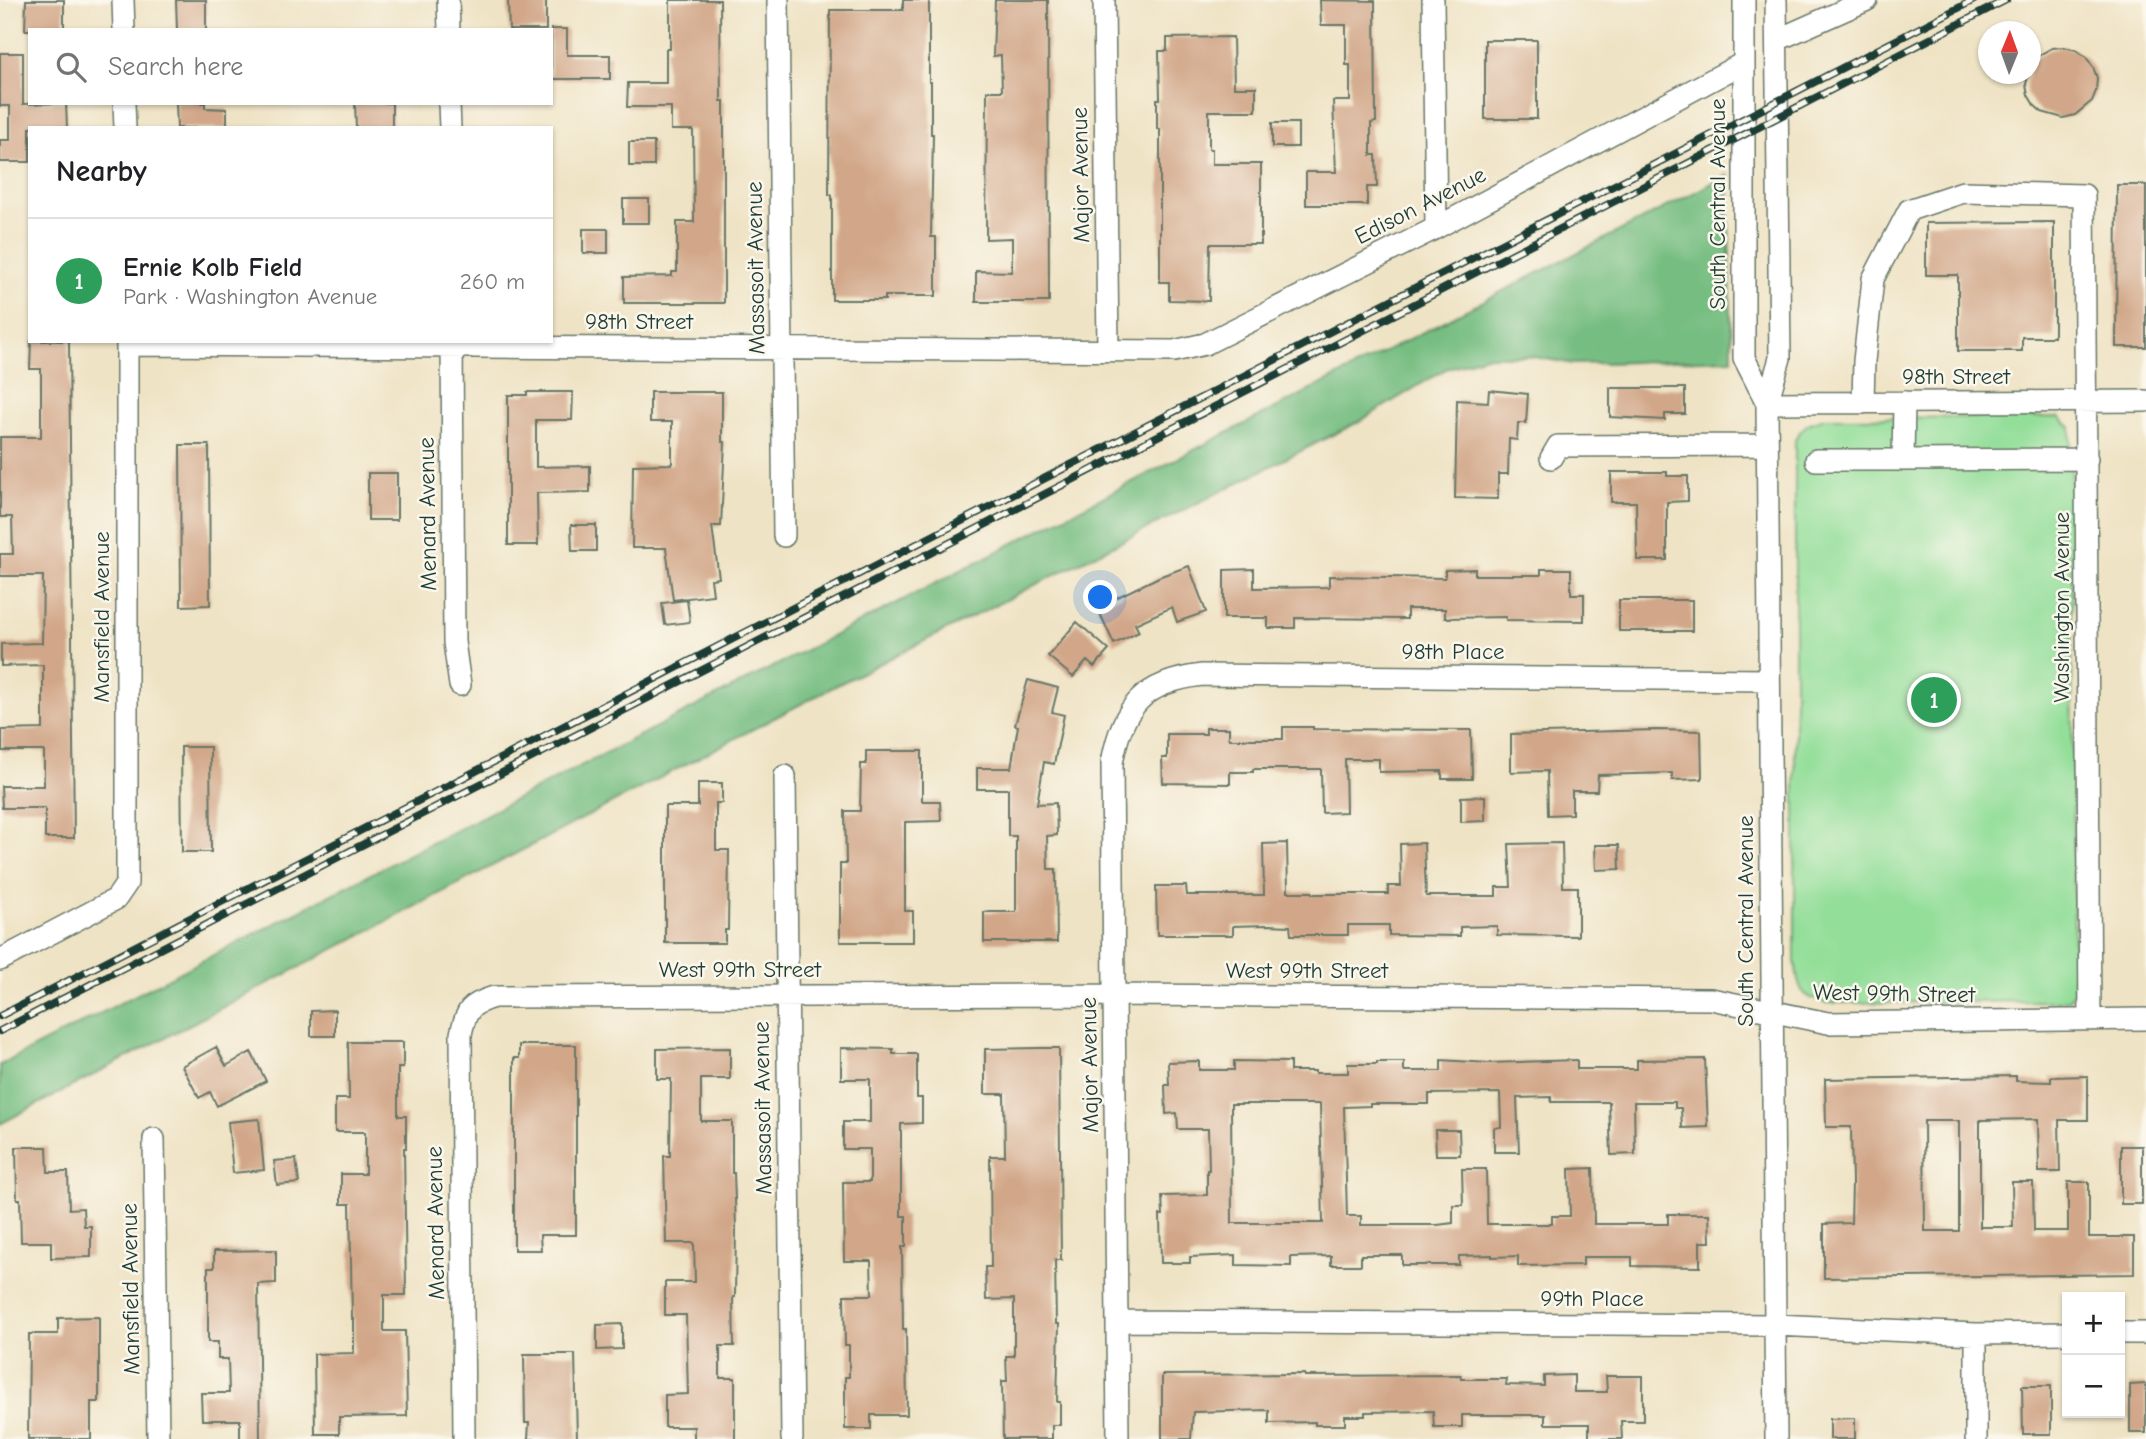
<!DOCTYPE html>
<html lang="en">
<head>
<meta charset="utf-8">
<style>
  body { margin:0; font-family:"Comic Neue",sans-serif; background:#f6f6f6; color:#202124 }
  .controls { position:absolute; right:21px; bottom:21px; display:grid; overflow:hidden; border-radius:0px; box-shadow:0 2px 5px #0004 }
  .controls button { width:63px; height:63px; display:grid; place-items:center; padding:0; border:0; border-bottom:2px solid #e0e0e0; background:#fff; color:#202124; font:35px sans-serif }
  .compass { position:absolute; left:1978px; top:21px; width:63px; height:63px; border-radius:50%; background:#fff; box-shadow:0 2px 5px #0004; rotate:1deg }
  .you { position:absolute; left:1101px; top:598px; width:24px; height:24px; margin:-18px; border:5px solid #fff; border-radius:50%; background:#1a73e8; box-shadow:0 0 0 10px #1a73e833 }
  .badge { display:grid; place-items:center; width:46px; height:46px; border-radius:50%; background:#b5179e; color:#fff; font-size:23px; font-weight:700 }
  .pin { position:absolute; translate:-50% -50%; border:4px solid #fff; box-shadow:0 2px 7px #0006 }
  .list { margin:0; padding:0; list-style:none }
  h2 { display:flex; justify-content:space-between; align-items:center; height:91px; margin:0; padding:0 28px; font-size:30px }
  h2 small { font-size:23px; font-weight:400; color:#757577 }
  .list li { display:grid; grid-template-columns:46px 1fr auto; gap:21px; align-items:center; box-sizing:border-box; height:126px; padding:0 28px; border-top:2px solid #e0e0e0 }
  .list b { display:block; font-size:26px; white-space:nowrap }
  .list p { margin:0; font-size:23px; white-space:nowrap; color:#757577 }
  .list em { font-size:23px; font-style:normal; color:#757577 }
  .icon { flex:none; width:38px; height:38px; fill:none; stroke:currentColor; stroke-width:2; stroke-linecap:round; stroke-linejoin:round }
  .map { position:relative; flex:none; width:2146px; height:1439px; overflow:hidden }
  .search { position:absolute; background:#fff; box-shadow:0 2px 5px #0004; left:28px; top:28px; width:525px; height:77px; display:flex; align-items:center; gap:18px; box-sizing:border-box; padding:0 24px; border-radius:0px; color:#757577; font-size:26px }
  .panel { position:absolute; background:#fff; box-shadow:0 2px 5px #0004; left:28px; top:126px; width:525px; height:217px; border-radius:0px }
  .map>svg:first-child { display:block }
</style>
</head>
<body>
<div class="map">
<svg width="2146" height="1439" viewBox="0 0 2146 1439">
  <rect width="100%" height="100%" fill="#fbf7ec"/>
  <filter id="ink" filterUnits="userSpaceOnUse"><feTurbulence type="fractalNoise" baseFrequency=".0143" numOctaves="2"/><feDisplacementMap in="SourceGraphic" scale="14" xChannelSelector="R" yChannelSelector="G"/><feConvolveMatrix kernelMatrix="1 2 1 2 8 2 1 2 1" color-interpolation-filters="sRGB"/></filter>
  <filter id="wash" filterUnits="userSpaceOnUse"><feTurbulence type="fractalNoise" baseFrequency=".00686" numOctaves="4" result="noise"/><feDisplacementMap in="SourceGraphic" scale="28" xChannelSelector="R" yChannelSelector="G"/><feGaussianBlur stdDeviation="1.57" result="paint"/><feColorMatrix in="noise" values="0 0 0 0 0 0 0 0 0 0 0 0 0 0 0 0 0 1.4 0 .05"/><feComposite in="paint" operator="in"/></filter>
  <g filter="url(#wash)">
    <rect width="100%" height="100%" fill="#efe3c5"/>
    <!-- green -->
    <path fill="#93de99" stroke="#598e66" stroke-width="2" d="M2059,417L2071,427L2074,992L2069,999L2057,1001L1827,1003C1798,997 1799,988 1795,961V440C1802,426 1809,422 1825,418Z"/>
    <!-- forest -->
    <path fill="#76bd81" stroke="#4a7d5a" stroke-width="2" d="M1728,175L1732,359L1574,364L1529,356H1485L1446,369L1358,422L839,684L0,1124V1065Z"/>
    <g id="blocks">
      <!-- building -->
      <path fill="#d2a789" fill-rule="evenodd" d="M26,0H64V30H25Z
        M176,0H206V30H177Z
        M508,0H546V30H509Z
        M670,0H720L721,101H724V303H624V277L672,276V272H677V222H694L693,130H671V107H627L628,83H666V49H670Z
        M903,0H929V82H931V134H933L931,237H936V296H885V300H832V195H829L830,10H903Z
        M995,0H1048L1049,302H976V271L1012,272V238L986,239L987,91H1002L1001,55L993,56Z
        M1320,0L1375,1L1376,122L1371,123V155H1376L1377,187H1367V205H1306V172H1336L1333,101H1350V65H1346V25H1321Z
        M551,29H567V55H610V79H551Z
        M1233,37L1234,87H1256V111H1209V149H1212V164H1261V244H1210L1209,301L1169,300V282H1160V129H1157V99H1160L1159,51H1167V38Z
        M1485,40H1537V119H1485Z
        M2064,47L2076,50L2086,57L2093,67L2097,78L2096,91L2092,101L2075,115L2063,118L2042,112L2034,105L2028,95L2026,84L2032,62L2041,54L2052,48Z
        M0,53H23V104L66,103L67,128H30V162H0V140H10V106H0Z
        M176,103H205V108L227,109V128H177Z
        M355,103H392V128H356Z
        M1272,123H1298V147H1272Z
        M629,142H654V166H629Z
        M2117,185H2146V347H2116Z
        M623,199H649V223H623Z
        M2054,222V337H2022V351H1958V275H1926V223Z
        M583,229H608V253H583Z
        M31,341H69L74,838H45V808H2L1,786H44V751H2V730L43,729V665L1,666V644L42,643L43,576H0V554H13L12,517H0V437H41V369H30Z
        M1610,388H1685V414H1665V420L1610,417Z
        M1489,390L1528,394L1526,423H1518L1517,440L1509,439L1508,474H1498V499L1455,498L1457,400L1488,402Z
        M527,392H573L572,420H536V467L590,466V492L537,493L538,545H508V395H527Z
        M650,392H722V442H725L721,526H712L719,578L711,579L713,595L673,600L666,548H632L633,465L672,464V422H650Z
        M180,445H209L210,605L181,606Z
        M1611,472H1667V476H1688V501L1667,502V560H1637L1636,502H1611Z
        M368,473H397V520H368Z
        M571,525H596V551H572Z
        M1189,566L1206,612L1177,622L1172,607L1135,624L1139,632L1114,644L1097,607L1161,576Z
        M1254,569V588L1329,587V576L1445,578V570L1475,569V575H1541V569H1571V594H1584V621L1506,620V617L1445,618V609H1407V619L1295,618V628H1268V618H1224V570Z
        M687,600L690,622L665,625L662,603Z
        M1619,600H1692V631H1619Z
        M1077,622L1109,650L1094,667L1087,661L1073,677L1048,656Z
        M1028,680L1058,688L1052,712L1064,715L1054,764L1044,762L1037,804L1056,803L1057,835L1047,836L1048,869H1056L1057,942H984V912H1016V836H1008V789H977V768H1011L1018,726L1015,725Z
        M1283,727H1313V729L1471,730L1472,779H1442V771L1379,772V759H1345L1346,812L1322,813L1321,769H1253V772H1230V784L1163,783L1162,758H1167V734H1206V728H1229V739H1283Z
        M1656,730L1701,731L1702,779L1672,780V773L1598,775L1597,791H1572V814L1548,815L1547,771L1511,772V734Z
        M181,747H210L211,852H182Z
        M866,751H922V801H940L941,821L905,822V911H913V942H840V864H846L845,811H860L861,764H866Z
        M698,783H722V803H716V850H729L728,930H725V943H665V806H698Z
        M1485,796V821L1461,822V797Z
        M1287,843L1288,892H1312V894H1388V886H1401L1400,844L1424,843L1426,896H1496V887H1511L1509,844L1562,843L1563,887H1578V936L1497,935V926L1460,927V936L1389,935V925H1348V935H1291L1290,926L1268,925L1233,926V935H1157L1156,886H1186L1187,895H1264L1263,844Z
        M1595,845H1619L1620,869L1596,870Z
        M335,1010V1036H311V1011Z
        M348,1042H403V1068H398V1116H406V1148H404L406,1295H384V1331H405L407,1416L339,1417V1434H315L314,1354L354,1353V1319H352L350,1204H341V1174H365V1132H335V1099H349Z
        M519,1045H576V1235H540L541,1250H514V1058H519Z
        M216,1047L226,1066L251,1052L266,1081L217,1106L210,1092L199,1098L182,1066Z
        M730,1048V1079H701V1121H732V1173H734L736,1227L735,1297H733L734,1346H720V1378H735V1439H694V1427H665V1395L688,1394L686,1315H665V1282H695L694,1243H666L664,1156H670L671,1079H657V1049Z
        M841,1048L893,1049V1054H917V1098H922V1123L901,1124V1216H906V1247H902L903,1329H906L907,1415H871V1429H845V1377H849V1345H845L844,1295H872L871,1261H844L843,1182H870V1149H843V1122H870V1079H841Z
        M1040,1048H1059L1061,1260H1055L1056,1324H1059L1057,1402H1060V1425H1052V1439H1003L1002,1381H1007L1006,1356H1014V1299L986,1300L985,1267H991L990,1156H1005L1004,1094H985V1049Z
        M1705,1059L1708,1127L1682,1128L1681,1108H1675V1102H1634L1635,1154L1611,1155L1609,1102H1551V1097L1517,1098L1519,1152H1494V1128L1501,1127L1500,1093L1429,1094V1104H1370V1106L1344,1107L1347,1216H1361V1225H1437L1453,1223V1205H1463L1462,1169H1486L1487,1224H1552V1216H1570L1569,1169L1593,1168L1594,1224H1668V1214H1709L1710,1242H1700V1267L1632,1266V1257H1583V1265L1518,1266V1256L1492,1257V1255L1459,1256V1265H1402V1255H1361V1265H1331V1256L1291,1257V1266L1236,1265V1255L1190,1257V1263H1161L1160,1215H1163L1162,1196L1207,1195V1170H1209L1208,1129H1178L1177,1113L1166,1114L1165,1085H1169L1168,1062L1199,1061V1070H1234V1061L1290,1062V1071H1315V1073H1348V1064H1377V1062H1404V1071H1441V1060L1489,1063L1577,1060V1069H1637V1060ZM1231,1104H1320L1323,1223H1232Z
        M2016,1076V1081L2051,1082V1077L2088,1076V1120H2059L2060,1172H2039L2038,1119L1980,1120V1227H2013L2012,1182H2033L2034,1231H2068V1182H2089V1237H2134V1274L1824,1278V1224L1851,1223L1852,1183L1851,1127H1826L1825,1079ZM1924,1121H1959V1231H1925Z
        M259,1119L264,1170L233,1173L228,1122Z
        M1435,1130H1459L1460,1155H1436Z
        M2121,1146H2142V1204H2121Z
        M16,1147H47L48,1172H68L69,1209L83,1208L84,1226H91V1257L51,1258V1242H21L20,1199H17Z
        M296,1159L299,1183L277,1185L274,1161Z
        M276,1250V1283L258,1284L260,1439H240V1420H202L201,1393H229L228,1359H218V1342H208V1268H214V1251Z
        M99,1317V1402H91V1439H28L29,1334H58V1318Z
        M622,1324V1349L597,1350V1325Z
        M524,1354H575L577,1439H528L529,1423H525Z
        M1304,1374L1305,1376L1461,1375V1379H1507L1506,1385L1544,1386V1376L1574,1375V1392H1607L1606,1376H1643V1421H1621L1622,1439H1589V1424H1545V1415H1462V1427H1434L1433,1411L1365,1412V1416H1345V1425H1315V1422L1269,1423V1410L1193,1412L1191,1439H1162V1375Z
        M2146,1384V1433H2130V1385Z
        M2022,1386H2051V1434H2023Z
        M1855,1418V1439H1830V1419Z"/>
    </g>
  </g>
  <g filter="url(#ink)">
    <use href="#blocks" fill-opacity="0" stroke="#687767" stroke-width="2"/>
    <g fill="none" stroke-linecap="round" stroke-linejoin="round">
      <!-- minor casing -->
      <g stroke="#687767" stroke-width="24">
        <path id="minor" d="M123,0L124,30
          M448,0L449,30
          M778,0L784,536
          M1104,0L1108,350
          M1433,0L1436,228
          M1744,0V358L1767,403
          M1776,0L1780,358L1767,403L1776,1439
          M1777,40L1867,0
          M124,103L125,128
          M449,103L450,128
          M452,341L454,642L460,685
          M127,345L1174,351L1205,344L1436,228L1743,63
          M1904,402L1903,460L2087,459
          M1767,403L2146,401
          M1863,403L1864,361L1873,279L1909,210L1963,192L2084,195L2090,1019
          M1551,458L1558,446L1767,445
          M1816,460H1903
          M785,776L792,1439
          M0,960L116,899L127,883V341
          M154,1139L158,1439
          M1117,1321L1775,1325L1976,1334L2067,1333
          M2120,1333H2146
          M1976,1334V1439
          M464,1439L461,1034C466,1010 470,1004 494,997L1115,995L1711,999L1828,1023L2146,1019
          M1118,1439L1112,763C1122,706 1144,682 1202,675L1769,680"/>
      </g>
      <!-- minor -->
      <use href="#minor" stroke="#fff" stroke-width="21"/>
      <!-- rail casing -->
      <g stroke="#1f3d34" stroke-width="8">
        <path id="rail" d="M0,1016L1974,0
          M0,1031L2006,0"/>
      </g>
      <!-- rail -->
      <use href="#rail" stroke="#fbf7ec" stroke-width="5" stroke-dasharray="16" stroke-linecap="butt"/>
    </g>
  </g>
  <g text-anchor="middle" stroke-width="5" stroke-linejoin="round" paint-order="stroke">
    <!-- street labels -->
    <g font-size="23" fill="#1f3d34" stroke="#fbf7ec">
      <text transform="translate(1080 175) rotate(-91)" y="8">Major Avenue</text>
      <text transform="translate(1717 204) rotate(-90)" y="8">South Central Avenue</text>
      <text transform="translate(1420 205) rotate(-27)" y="8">Edison Avenue</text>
      <text transform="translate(755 268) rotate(-91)" y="8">Massasoit Avenue</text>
      <text x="639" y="329">98th Street</text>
      <text x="1956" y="384">98th Street</text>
      <text transform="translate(427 514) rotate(-91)" y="8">Menard Avenue</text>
      <text transform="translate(2061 607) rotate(-90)" y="8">Washington Avenue</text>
      <text transform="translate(101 617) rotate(-90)" y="8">Mansfield Avenue</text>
      <text x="1453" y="659">98th Place</text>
      <text transform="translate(1745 921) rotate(-90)" y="8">South Central Avenue</text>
      <text x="740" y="977">West 99th Street</text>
      <text x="1307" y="978">West 99th Street</text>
      <text transform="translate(1894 993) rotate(1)" y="8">West 99th Street</text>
      <text transform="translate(1089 1065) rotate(-91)" y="8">Major Avenue</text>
      <text transform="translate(762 1108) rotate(-91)" y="8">Massasoit Avenue</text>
      <text transform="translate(435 1223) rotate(-91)" y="8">Menard Avenue</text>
      <text transform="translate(130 1289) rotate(-91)" y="8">Mansfield Avenue</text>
      <text x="1592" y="1306">99th Place</text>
    </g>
  </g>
</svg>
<div class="controls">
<button>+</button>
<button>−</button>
</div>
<svg class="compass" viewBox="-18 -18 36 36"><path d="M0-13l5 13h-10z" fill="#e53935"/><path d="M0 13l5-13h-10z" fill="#757577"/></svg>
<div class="you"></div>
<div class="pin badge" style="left:1934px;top:700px;background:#2e9e5b">1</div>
<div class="search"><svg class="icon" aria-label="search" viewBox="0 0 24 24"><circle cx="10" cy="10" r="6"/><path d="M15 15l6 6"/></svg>Search here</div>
<section class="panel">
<h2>Nearby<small></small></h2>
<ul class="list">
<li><span class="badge" style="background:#2e9e5b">1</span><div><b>Ernie Kolb Field</b><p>Park · Washington Avenue</p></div><em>260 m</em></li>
</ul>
</section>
</div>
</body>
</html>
